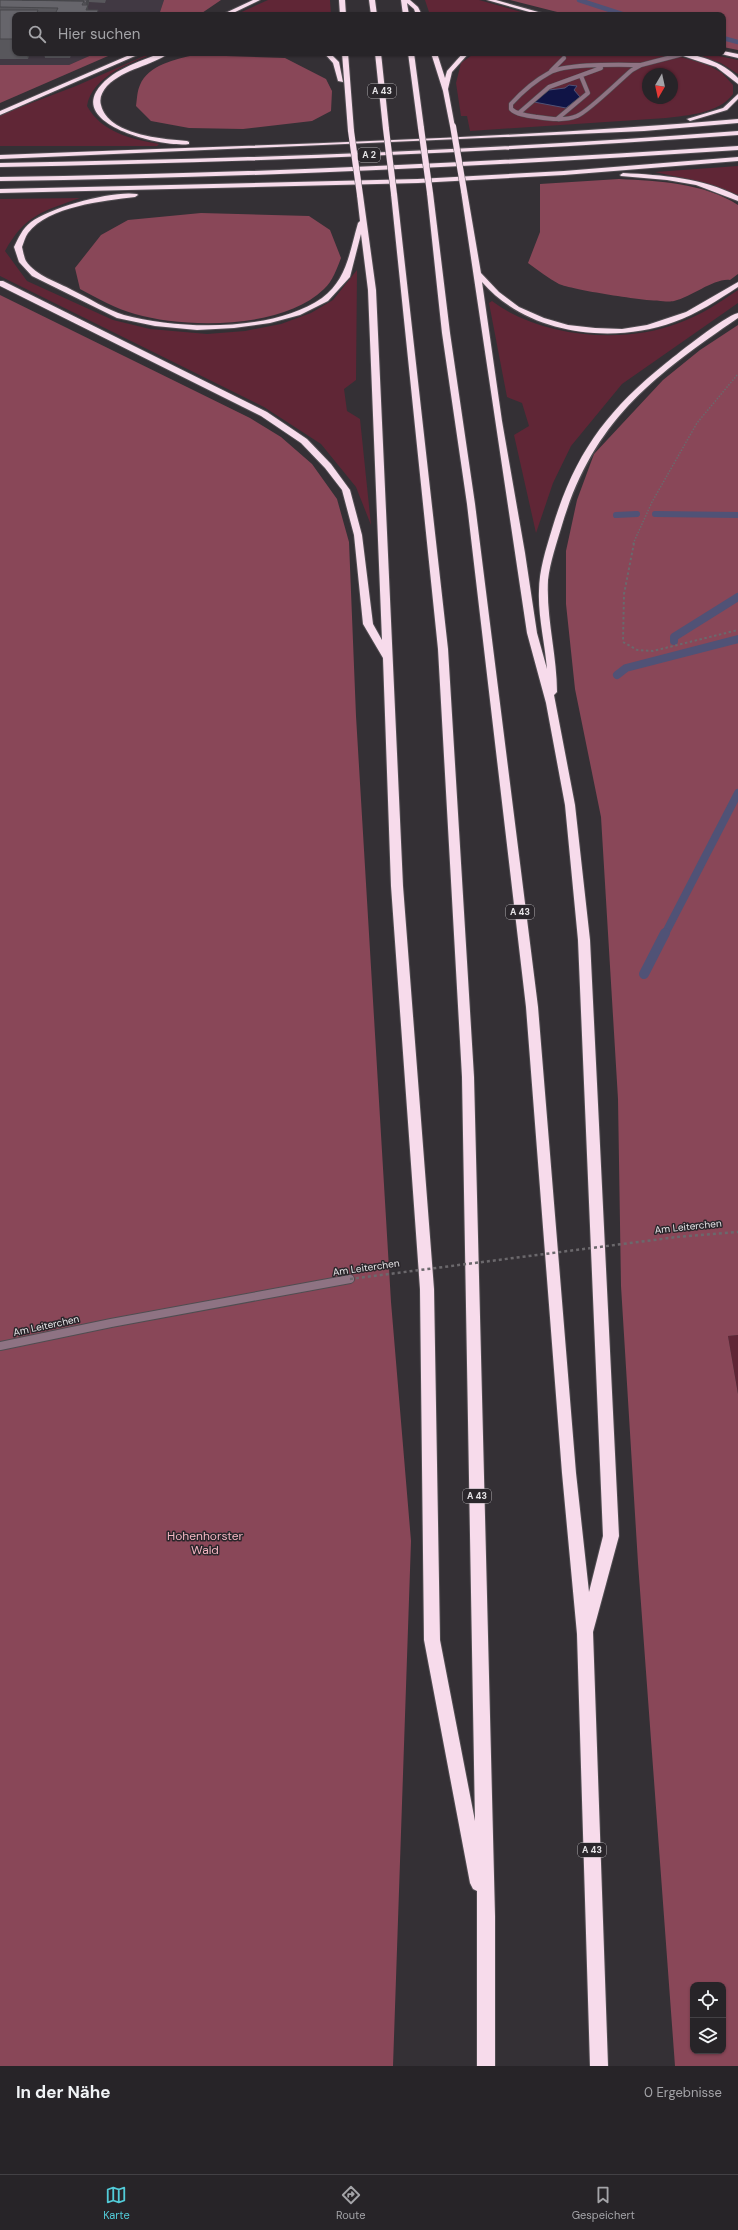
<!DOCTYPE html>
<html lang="de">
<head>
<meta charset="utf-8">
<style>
  body { margin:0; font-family:"DM Sans",sans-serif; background:#333034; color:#f1f3f6 }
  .controls { position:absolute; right:12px; bottom:12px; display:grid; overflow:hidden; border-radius:8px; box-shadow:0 1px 3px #0004 }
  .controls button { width:36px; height:36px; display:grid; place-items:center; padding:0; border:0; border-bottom:1px solid #434145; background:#272428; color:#f1f3f6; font:20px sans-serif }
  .compass { position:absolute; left:642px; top:68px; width:36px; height:36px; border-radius:50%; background:#272428; box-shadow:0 1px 3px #0004; rotate:189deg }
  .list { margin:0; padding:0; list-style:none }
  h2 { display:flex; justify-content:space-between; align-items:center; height:52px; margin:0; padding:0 16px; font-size:17px }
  h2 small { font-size:13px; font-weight:400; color:#a4a4a8 }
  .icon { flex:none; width:22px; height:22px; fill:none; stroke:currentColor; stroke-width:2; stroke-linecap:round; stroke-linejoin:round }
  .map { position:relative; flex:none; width:738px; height:2066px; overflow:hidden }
  .search { position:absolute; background:#272428; box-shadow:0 1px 3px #0004; left:12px; right:12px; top:12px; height:44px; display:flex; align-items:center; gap:10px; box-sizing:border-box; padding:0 14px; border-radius:8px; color:#a4a4a8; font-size:15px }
  .sheet { height:108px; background:#272428 }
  nav { display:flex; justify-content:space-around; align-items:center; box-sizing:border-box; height:56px; border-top:1px solid #434145; background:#272428; font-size:11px; color:#a4a4a8 }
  nav a { display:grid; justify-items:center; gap:2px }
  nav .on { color:#52cbd8 }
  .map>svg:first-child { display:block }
</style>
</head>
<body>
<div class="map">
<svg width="738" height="2066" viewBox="0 0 738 2066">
  <rect width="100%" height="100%" fill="#343035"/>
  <!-- built -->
  <path fill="#413943" d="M0,0H164L159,15H15V53H96L69,65H0Z"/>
  <!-- green -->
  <path fill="#602636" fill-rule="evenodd" d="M268,0H330L331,15H235Z
    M425,0H479L532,15H430Z
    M151,53H155C130,63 92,76 87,106C102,133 132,139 159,144L157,146H0V115L76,86Z
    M475,53H666L706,64L722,73L733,85V94C718,114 688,115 666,118L470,131L467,116H461L456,83L461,63ZM648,74H672V98H648Z
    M689,53H704L738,60V74L721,63Z
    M738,166V195L706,183L655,172Z
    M80,198C43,211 25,215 5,251L27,281L113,320L150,329L207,334L245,331L281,324L311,313L333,300L357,270L356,380L344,389L347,411L360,419L371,525L356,487L321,444L264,407L0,276V199Z
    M738,290V303L622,384L571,446L553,483L536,533L514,435L529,426L522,403L507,397L489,303L492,301C539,337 623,345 679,323C701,315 719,303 738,290Z
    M738,1335V1394L728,1336Z"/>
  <!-- forest -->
  <path fill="#894758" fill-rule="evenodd" d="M164,0H221L199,15H159Z
    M510,0H738V50L723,47V15H569Z
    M96,53H115L0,103V65H69Z
    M195,55L285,58L326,79L332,91L331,111L312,121L243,129L189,128L151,121L136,106C137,100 137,91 140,85C148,65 176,59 195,55Z
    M619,179C659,181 704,183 738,205V274L730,280C714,278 692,297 674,301C661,304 572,290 559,284C548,278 538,270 528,263L540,232V184Z
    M201,213L309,216L330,230L341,258C337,268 333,281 324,289C283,329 187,329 135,314C116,309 97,298 80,289L75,268L101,235L128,220Z
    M0,295L250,418L281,437L312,464L337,499L349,542L356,716L391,1302L411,1541L393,2066H0Z
    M738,325V1335L728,1336L738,1394V2066H675L638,1563L621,1286L618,1099L601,817L575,689L566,604V551L577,500L594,454L663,380L700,350ZM693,1985H723V2051H693Z"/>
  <!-- water -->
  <path fill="#101446" stroke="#505276" d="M569,85L577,86L574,90L580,97L566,108L534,102L549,90L565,88Z"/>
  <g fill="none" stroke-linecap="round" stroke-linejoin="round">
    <!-- stream-far3 -->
    <path stroke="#505276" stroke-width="4.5" d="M579,0L625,15
      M723,38L738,42"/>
    <!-- stream-far2 -->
    <path stroke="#505276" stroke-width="6" d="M655,514L738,515
      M616,515L637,514"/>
    <!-- stream-far1 -->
    <path stroke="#505276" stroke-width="8" d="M674,641V637L738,597
      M617,675L626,668L738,639
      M665,934L738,793"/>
    <!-- stream -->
    <path stroke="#505276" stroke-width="10" d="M644,974L665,933"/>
    <!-- lane casing -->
    <g stroke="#504d51" stroke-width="5">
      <path id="lane" d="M641,65L632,70C621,79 588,112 577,116C565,121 550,119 537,117C529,116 517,115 511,109V104C521,93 536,80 549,73C566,63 620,65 641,65Z
        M641,65L683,54
        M551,71L564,58
        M519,113L549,87L601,68
        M557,119L588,93L581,76"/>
    </g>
    <!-- street casing -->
    <g stroke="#504d51" stroke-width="10">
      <path id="street" d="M0,1346L111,1323L350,1279"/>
    </g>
    <!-- highway casing -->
    <g stroke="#504d51" stroke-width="2">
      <path id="highway" d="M253,0H260L229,15H221Z
        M339,0H345L346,15H340Z
        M369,0H375L377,15H371Z
        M401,0H410L418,7L422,15H416L414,9L407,3L409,15H403Z
        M487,0H496L549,15H540Z
        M723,51L738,54V58L721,54Z
        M134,53H142L0,115V111Z
        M161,53H169C152,66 125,68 107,86C102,92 99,98 101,105C108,135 163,139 187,141L189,142V144C167,148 76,128 96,92C109,70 139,62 161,53Z
        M324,53H330L339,62L343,82L338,81L333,63Z
        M342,53H348L354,131L351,133L348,131Z
        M375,53H381L389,129L386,131L383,129Z
        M408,53H414L424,128L421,130L418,128Z
        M431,53H437L445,78L447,71L463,53H469L452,72L448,89L455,127L450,126L443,91Z
        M674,53C696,53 723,62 738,78V84L716,67Z
        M738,94V99L727,110L690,121L687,119L723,108Z
        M738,119V123L644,131L0,159V155C246,145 493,140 738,119Z
        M738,131V135C492,153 246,162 0,167V163C246,159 492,150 738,131Z
        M738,146V150C492,166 246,178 0,181V177C246,174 492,162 738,146Z
        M738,157V161L564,175L418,183L0,193V189L418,179L564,171Z
        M623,173C663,175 702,178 738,196V201L696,185L667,180L621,176L620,175Z
        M464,189L467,191L481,273L499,292L519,307L544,318L568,325L595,328L622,329L647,325L686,312L738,282V287C718,300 697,314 674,322C611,345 527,334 482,282L502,421L525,553L537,633L547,669C545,643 538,617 539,591C539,570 546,549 552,529C574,455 606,411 666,363C680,352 723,317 738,313V318C652,377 593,421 562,525C557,542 550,562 548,580C546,618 557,655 557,692L554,695L575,805L590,940L619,1536L593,1632L608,2066H590L577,1634L562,1473L526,1007L467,504L442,333L427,193L430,191L433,193L450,333L475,504L538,1007L576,1473L589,1592L603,1536L578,940L565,805L546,703L527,633L461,191Z
        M394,192L397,194L448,649L474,1077L495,1916V2066H477V1891L473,1889L470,1883L424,1640L420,1289L391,886L383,658L363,624L354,535L342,490L325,468L301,443L261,416L0,286V281H3L267,412L307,439L331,464L350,490L362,535L373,624L382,640L368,290L361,234L350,277L328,301L300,315L270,323L234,328L197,330L155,326L117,318L32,276L19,262L14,247C19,237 22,229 31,222C51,207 114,190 137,194L138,195L135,197C103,201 49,206 28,233C25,237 24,242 22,247C23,251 24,257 26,261C36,276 58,282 72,290C89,298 107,310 124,315C180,330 273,332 322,298C347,280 350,250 358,223L360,221L357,195L360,193L363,195L376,290L403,886L434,1289L440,1640L475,1821L462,1077L438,649L391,194Z"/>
    </g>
    <!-- path-far2 -->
    <path stroke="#6b686c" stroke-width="1.5" stroke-dasharray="1.5 1.5" stroke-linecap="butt" d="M633,544L652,502L697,423L738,374"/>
    <!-- path-far1 -->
    <path stroke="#6b686c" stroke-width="2" stroke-dasharray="2.5 2.5" stroke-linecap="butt" d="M634,543L624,594L623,642L637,650L653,651L738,630"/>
    <!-- path -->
    <path stroke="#6b686c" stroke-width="2.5" stroke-dasharray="3 3" stroke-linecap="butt" d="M677,1237L738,1232"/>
    <!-- lane -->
    <use href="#lane" stroke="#8e7383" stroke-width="4"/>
    <!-- street -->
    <use href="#street" stroke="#8e7383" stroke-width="8"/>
    <!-- highway -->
    <use href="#highway" fill="#f7dbeb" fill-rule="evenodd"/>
    <!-- highway-bridge casing -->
    <g stroke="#504d51" stroke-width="7" stroke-linecap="butt">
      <path id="highway-bridge" d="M453,126L464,191
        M421,128L430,193
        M386,129L394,194
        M351,131L360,195"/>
    </g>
    <!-- path-bridge -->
    <path stroke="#6b686c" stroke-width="2.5" stroke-dasharray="3 3" stroke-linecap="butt" d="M350,1279L677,1237"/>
    <!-- highway-bridge -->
    <use href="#highway-bridge" stroke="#f7dbeb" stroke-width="6"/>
  </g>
  <!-- wall -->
  <path fill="#58575c" d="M0,0H106L105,3L89,2L88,6V10H98V14L15,15V53H30L28,59H0Z
    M44,53H77L76,55H71L70,58H45Z"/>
  <!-- shaded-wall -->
  <path fill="#47474b" d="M87,0H89V2L88,6L89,15L86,10L87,8L86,3Z
    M27,53H30L28,59Z"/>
  <!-- building -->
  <path fill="#66656b" stroke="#47474b" d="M0,0L84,1L82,5H88L86,10H98L97,14L111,15H38L39,14H55L58,8L0,7Z
    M22,0H87L86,3H84V1Z
    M0,10H38L36,15H15V39H0Z"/>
  <g text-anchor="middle" stroke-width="3" stroke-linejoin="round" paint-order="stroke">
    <!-- shield labels -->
    <g fill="#2a262b" stroke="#adaaae" stroke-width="1">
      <rect x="368" y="84" width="28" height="14" rx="3"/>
      <rect x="358" y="148" width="22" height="14" rx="3"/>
      <rect x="506" y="905" width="28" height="14" rx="3"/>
      <rect x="463" y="1489" width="28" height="14" rx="3"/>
      <rect x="578" y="1843" width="28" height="14" rx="3"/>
    </g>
    <g font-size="9" font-weight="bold" fill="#e5e3e6">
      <text x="382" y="94">A 43</text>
      <text x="369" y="158">A 2</text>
      <text x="520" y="915">A 43</text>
      <text x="477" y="1499">A 43</text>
      <text x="592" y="1853">A 43</text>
    </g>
    <!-- street labels -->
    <g font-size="10" fill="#e5e3e6" stroke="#2a262b">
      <text transform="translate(688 1226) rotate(-6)" y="4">Am Leiterchen</text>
      <text transform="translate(366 1267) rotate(-8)" y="4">Am Leiterchen</text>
      <text transform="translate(46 1325) rotate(-12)" y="4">Am Leiterchen</text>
    </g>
    <!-- near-park labels -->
    <g font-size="12" fill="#f4b6c3" stroke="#2a262b">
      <text x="205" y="1540">Hohenhorster<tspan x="205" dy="14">Wald</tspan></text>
    </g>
  </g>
</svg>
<div class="controls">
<button><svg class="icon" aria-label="locate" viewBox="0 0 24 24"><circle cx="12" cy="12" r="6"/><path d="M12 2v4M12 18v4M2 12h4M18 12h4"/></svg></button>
<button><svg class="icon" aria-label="layers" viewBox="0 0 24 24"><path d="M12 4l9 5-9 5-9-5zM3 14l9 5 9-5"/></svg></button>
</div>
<svg class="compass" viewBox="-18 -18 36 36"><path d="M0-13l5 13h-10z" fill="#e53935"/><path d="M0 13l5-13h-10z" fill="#a4a4a8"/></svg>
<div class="search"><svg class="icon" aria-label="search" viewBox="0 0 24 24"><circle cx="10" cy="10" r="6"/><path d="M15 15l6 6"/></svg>Hier suchen</div>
</div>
<section class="sheet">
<h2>In der Nähe<small>0 Ergebnisse</small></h2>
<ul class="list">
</ul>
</section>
<nav>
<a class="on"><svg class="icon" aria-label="map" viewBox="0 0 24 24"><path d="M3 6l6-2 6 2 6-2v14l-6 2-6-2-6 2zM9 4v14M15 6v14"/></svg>Karte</a>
<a><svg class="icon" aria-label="directions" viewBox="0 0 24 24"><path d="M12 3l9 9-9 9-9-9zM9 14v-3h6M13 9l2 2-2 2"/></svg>Route</a>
<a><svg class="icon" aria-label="saved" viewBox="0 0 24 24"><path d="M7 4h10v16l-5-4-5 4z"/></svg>Gespeichert</a>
</nav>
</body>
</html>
